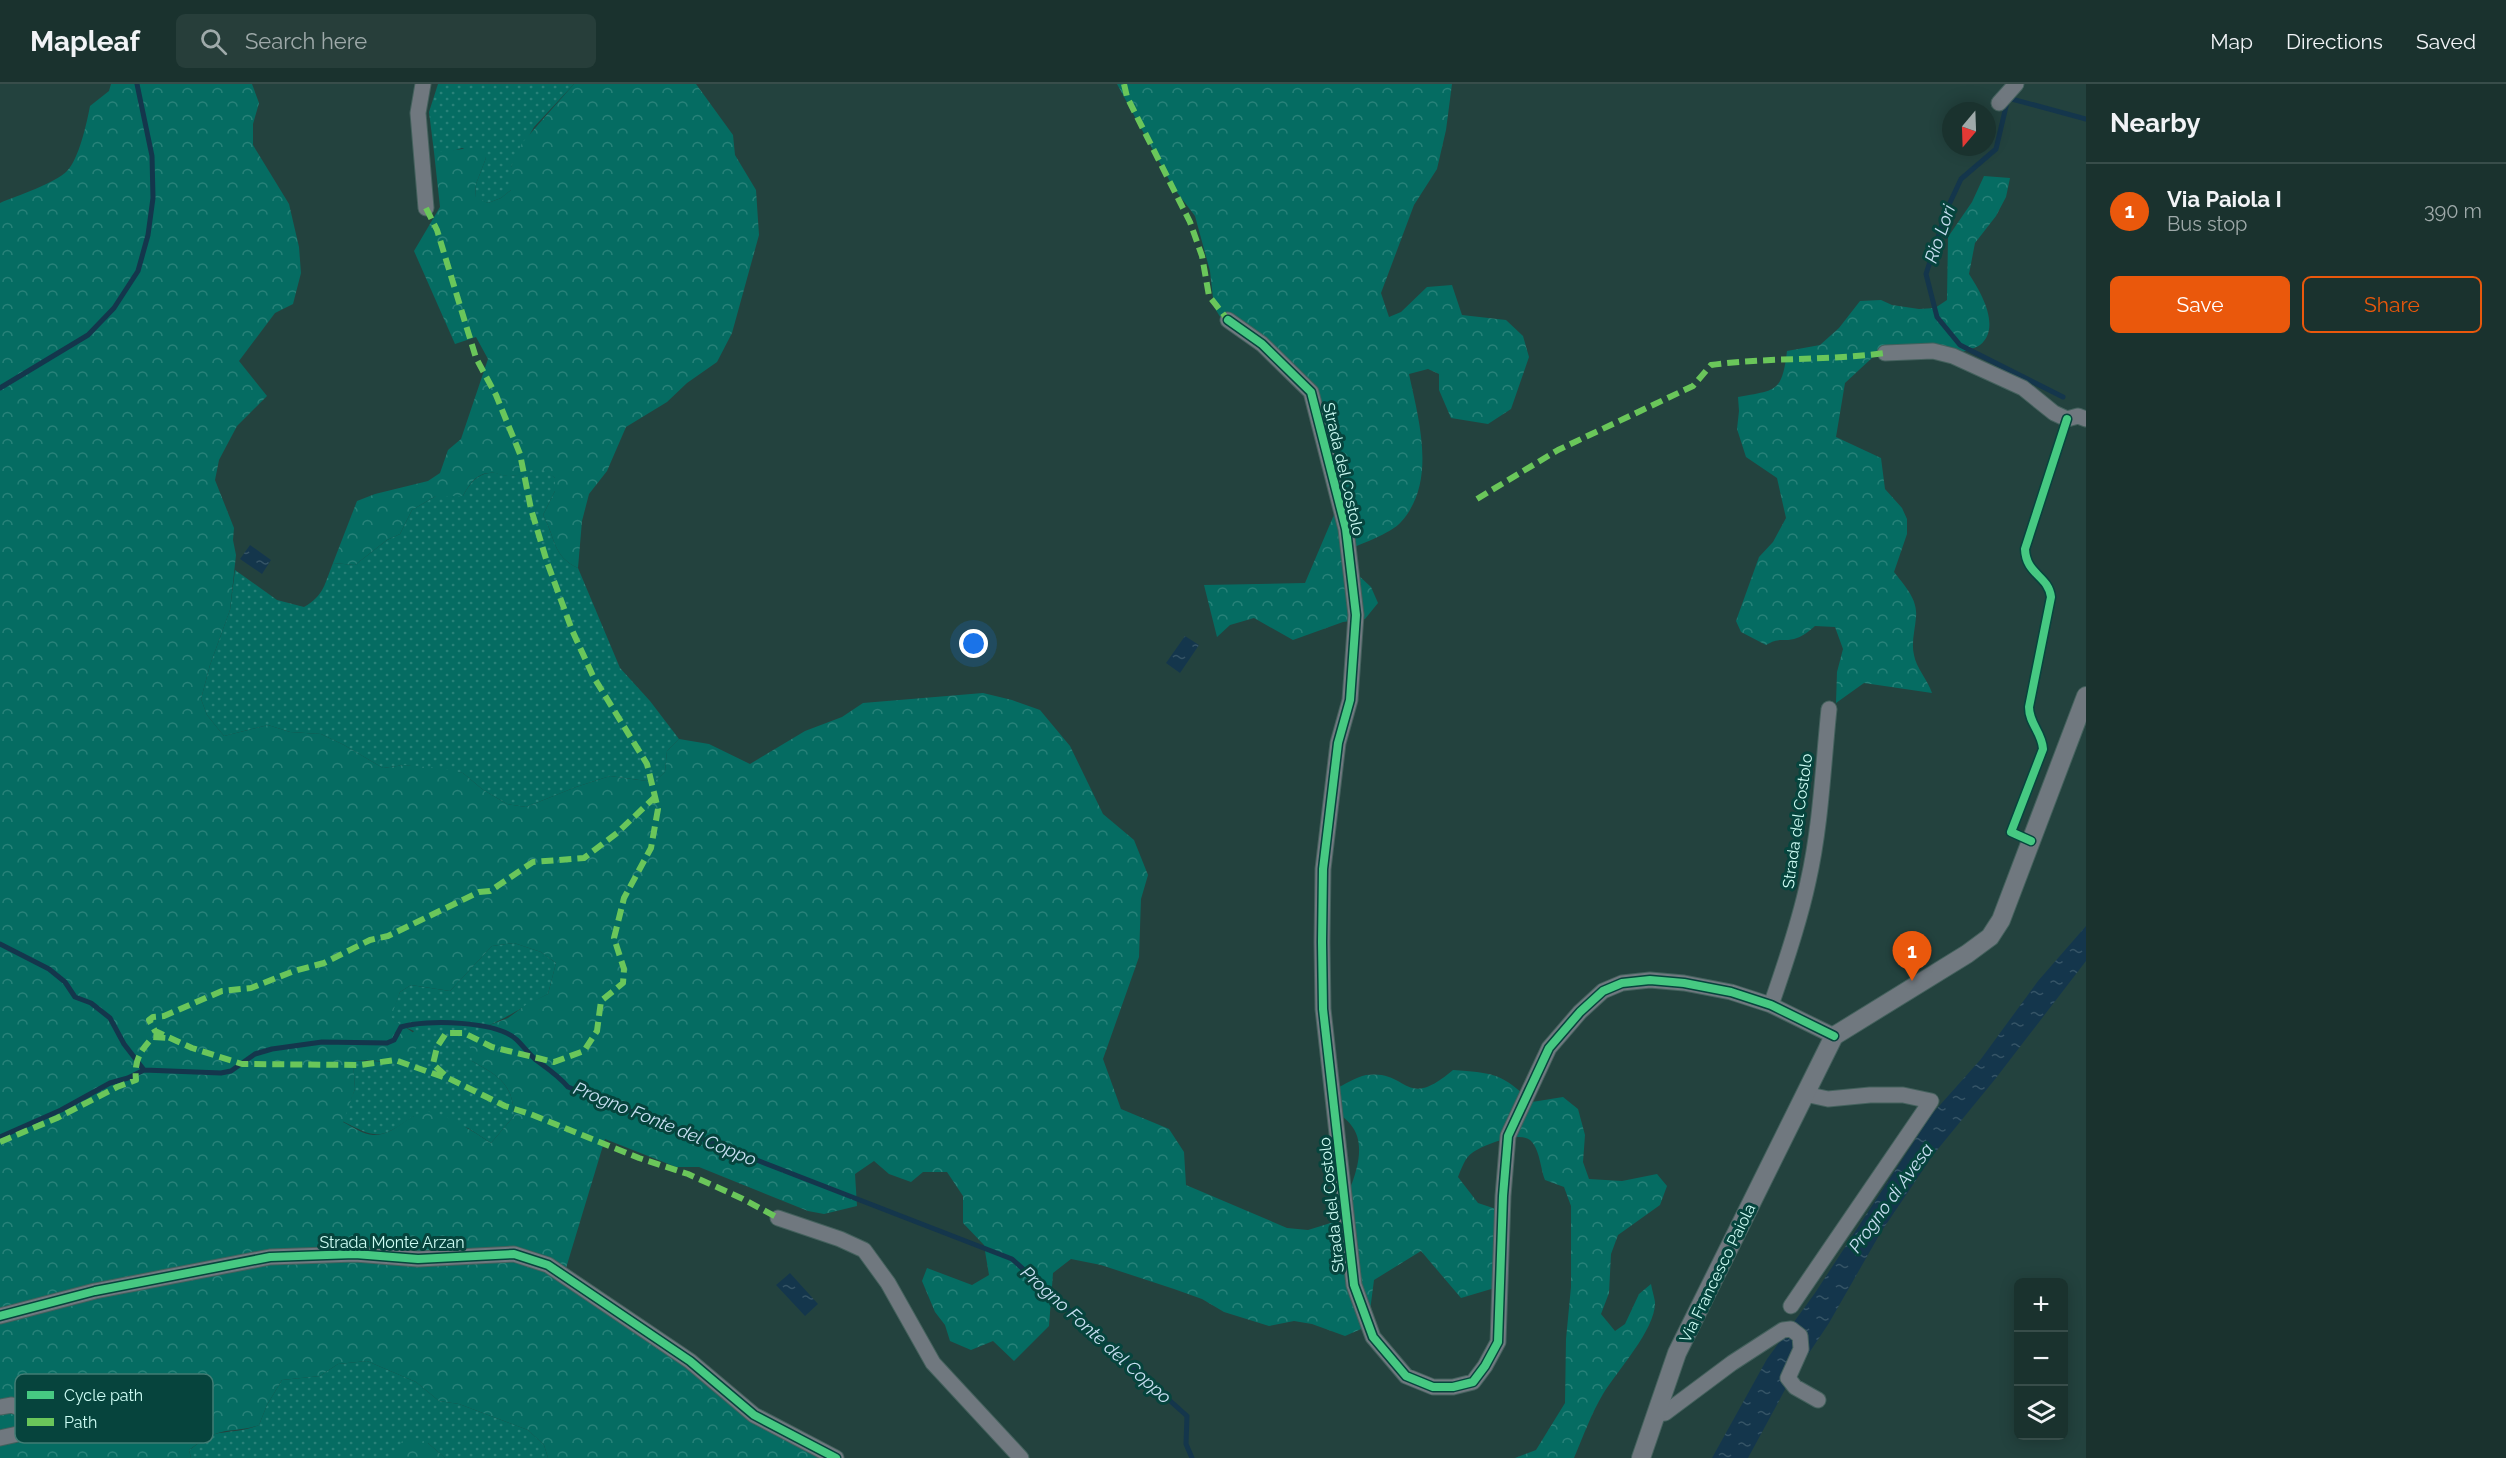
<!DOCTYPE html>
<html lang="en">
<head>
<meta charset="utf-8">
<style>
  body { margin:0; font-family:Raleway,sans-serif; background:#273e3a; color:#f1f3f6 }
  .controls { position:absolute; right:18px; bottom:18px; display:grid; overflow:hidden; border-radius:9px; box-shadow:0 3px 15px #0003 }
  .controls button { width:54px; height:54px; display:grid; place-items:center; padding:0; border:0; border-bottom:2px solid #384d4a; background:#1a322e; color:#f1f3f6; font:30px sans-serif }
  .compass { position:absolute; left:1942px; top:18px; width:54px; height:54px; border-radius:50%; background:#1a322e; box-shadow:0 3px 15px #0003; rotate:199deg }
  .you { position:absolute; left:974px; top:560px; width:21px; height:21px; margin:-15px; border:4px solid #fff; border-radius:50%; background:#1a73e8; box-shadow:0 0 0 9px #1a73e833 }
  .badge { display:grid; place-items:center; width:39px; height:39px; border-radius:50%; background:#ea580c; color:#fff; font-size:20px; font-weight:700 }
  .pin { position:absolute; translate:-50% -50px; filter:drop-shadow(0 2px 3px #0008) }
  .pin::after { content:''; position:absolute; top:32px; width:21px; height:18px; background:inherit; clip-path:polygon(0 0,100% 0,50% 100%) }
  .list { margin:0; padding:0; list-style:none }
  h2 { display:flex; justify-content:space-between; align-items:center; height:78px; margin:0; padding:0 24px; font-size:26px }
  h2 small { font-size:20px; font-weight:400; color:#9faaaa }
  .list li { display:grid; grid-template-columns:39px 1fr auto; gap:18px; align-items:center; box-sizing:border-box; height:96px; padding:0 24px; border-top:2px solid #384d4a }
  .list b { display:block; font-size:22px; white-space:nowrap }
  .list p { margin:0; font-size:20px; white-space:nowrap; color:#9faaaa }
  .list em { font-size:20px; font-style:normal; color:#9faaaa }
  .actions { display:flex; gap:12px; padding:18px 24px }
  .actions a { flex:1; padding:14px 0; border:2px solid #ea580c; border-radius:9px; text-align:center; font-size:21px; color:#ea580c }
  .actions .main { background:#ea580c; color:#fff }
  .icon { flex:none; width:33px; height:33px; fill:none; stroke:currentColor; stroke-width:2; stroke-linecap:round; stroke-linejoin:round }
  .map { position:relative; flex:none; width:2086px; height:1374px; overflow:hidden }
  header { display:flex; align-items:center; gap:36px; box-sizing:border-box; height:84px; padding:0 30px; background:#1a322e; border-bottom:2px solid #384d4a }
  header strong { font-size:28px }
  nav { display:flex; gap:33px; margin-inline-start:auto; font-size:21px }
  .search { width:420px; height:54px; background:#273e3a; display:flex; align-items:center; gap:15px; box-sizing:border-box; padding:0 21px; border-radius:9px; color:#9faaaa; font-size:22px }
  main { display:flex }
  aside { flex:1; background:#1a322e }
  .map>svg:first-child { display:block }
</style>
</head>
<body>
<header>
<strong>Mapleaf</strong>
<div class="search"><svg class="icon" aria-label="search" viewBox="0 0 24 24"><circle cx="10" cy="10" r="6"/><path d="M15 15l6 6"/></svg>Search here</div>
<nav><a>Map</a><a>Directions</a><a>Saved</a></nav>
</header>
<main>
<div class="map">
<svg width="2086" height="1374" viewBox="0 0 2086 1374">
  <defs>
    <pattern id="grass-dots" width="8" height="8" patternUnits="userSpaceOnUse" patternTransform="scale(1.5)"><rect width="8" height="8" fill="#056c62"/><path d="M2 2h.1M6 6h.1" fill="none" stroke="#288279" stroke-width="1.8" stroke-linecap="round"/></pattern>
    <pattern id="forest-crowns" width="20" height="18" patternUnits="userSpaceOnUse" patternTransform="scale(1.5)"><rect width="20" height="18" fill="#056c62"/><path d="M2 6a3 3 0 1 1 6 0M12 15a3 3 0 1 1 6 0" fill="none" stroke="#288279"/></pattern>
    <pattern id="water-ripples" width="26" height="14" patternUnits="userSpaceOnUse" patternTransform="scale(1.5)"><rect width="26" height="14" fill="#14364c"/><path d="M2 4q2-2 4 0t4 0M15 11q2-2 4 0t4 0" fill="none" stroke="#355466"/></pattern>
  </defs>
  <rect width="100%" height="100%" fill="#23423e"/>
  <!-- grass -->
  <path fill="url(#grass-dots)" d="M438,0H574L534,43L511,83V106L501,114L488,119L475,114L476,100L486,74L462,64L450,68H434L429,28Z
    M532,384L545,385L555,394V407L543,431C556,454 552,472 578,484L620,584L650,617L679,655L667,667L665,688L654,698L610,692L576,703L526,723L507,720L482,705L463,689L404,681L383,684L344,661L321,650L290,648L268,641L224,652L207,631L201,615L210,581L230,526L235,486L277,516L304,523C324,512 325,499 333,479L355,481L387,456L400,450L412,426L436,412H463C470,399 479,387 496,389C500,390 505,392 510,392C518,392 525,388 532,384Z
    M514,859L541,868L556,879L548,910C527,920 509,933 487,942L472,977C498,992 513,999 514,1032L491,1059L468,1044L414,1032C380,1055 379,1056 342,1037L355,1005L353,976L389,978L414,947L400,941L390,933L400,908L411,901L450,907L492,862Z
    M367,1277L416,1298L439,1317L459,1320L528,1346L544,1361L548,1374H445L428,1359L395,1374H191L189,1366C198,1360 208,1351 219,1349C233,1347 245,1347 259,1341L267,1321L282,1296L320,1292L338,1280Z"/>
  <!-- forest -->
  <path fill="url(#forest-crowns)" fill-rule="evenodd" d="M111,0H252L259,19L253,40V61L289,120L299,163L301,189L293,220L275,229L239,277L267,312L237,342L219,376L215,396L234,444L233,456L236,471L230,526L210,581L201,615L207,631L224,652L268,641L290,648L321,650L344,661L383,684L404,681L439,684L463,689L482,705L507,720L526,723L576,703L610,692L654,698L665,688L667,667L679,655L709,660L750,680L805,647L842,633L863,619L983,609L1012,616L1040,626L1070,662L1103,730L1134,756L1148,791L1141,815L1139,873L1103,975L1121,1025L1169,1045L1184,1068L1186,1101L1287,1144L1308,1146L1334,1138C1347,1113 1372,1066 1351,1041C1347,1035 1339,1030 1333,1026L1335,1005C1344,1001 1356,993 1366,991C1409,985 1404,1028 1453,986C1494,989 1501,989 1532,1018L1563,1013L1578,1025L1585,1051L1583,1078L1589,1095L1622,1097L1657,1090L1667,1102L1660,1121L1618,1151L1611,1170L1609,1209L1601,1230L1615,1247L1625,1240L1639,1210L1651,1200C1652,1206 1654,1212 1655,1218C1656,1245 1617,1287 1603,1310C1591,1330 1583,1353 1574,1374H1515L1536,1366L1565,1319L1566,1255L1571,1203V1122L1564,1103L1545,1096C1540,1083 1540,1065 1530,1056C1519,1047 1483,1061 1472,1069C1465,1073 1461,1086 1458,1093L1478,1119L1499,1126C1515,1162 1510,1166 1498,1203L1461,1214L1421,1167L1374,1196L1368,1242L1345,1252L1312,1240L1294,1237L1269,1242L1224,1228L1202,1215L1174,1205L1101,1181L1071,1175L1053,1189L1049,1242L1014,1277L993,1257L971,1266L950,1257L945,1241L935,1228L922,1197L927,1184L972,1201L989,1191L984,1161L963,1139V1112L947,1088H923L911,1098L889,1090L874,1077L855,1090L857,1122L824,1130L808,1127L699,1083H676L605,1055L563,1194L827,1374H548L544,1361L528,1346L459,1320L439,1317L416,1298L367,1277L338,1280L320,1292L282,1296L267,1321L259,1341C244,1347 228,1345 215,1350C205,1354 197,1360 189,1366L191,1374H0V119C16,112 56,99 67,87C79,75 87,38 90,22L109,7ZM514,859L541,868L556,879L548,910L527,920L508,934L487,942L470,962L472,977C498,992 513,999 514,1032L491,1059C479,1051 442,1027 428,1028C407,1029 395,1052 373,1051C364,1051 351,1042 343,1038L355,1005L353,976C386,975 394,985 422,959C412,943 403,945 391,933L400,908L411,901L450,907L492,862Z
    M574,0H696L733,51L735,71L756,106L759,151L732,249L717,278L687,299L667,318L626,343L607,387L589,410L582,437L578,484C552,472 556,454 543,431L555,407V394C532,375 531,393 508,392C504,392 499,390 495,389C478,387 470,399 463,412H436L412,426L400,450L387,456L355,481L333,479L357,417L375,410L428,397L440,389L448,366L461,355L488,275L476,253L455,260L414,167L440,123L434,68C449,68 461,64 476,64L486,74L476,100L475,113L488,119L501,114L511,106V83L522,59Z
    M1117,0H1452L1446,46L1437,85L1414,121L1381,209L1389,233L1401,228L1427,203L1452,201L1462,231L1506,236L1523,252L1529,273L1511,325L1488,340L1451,334L1439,306V290L1428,285L1409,290C1419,337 1437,398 1401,438C1392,449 1357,462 1343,467L1344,478L1371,503L1378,519L1365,535L1343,538L1293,556L1254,534L1230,541L1217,553L1204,501L1305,499L1336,426L1308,314L1290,289L1224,239L1214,223L1210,187L1195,132L1173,103Z
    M1984,92L2010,94L2006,113L1996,132L1975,159L1969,190C1980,207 2002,243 1980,261C1974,265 1963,267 1957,270L1942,263L1873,273L1845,299L1836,353L1881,374L1885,405L1902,424L1907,435V450L1894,488C1904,501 1918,515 1916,533C1915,546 1911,559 1914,571C1916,584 1928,596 1932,609L1864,599L1836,619L1837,588L1843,565L1835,543L1815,542C1808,548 1802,553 1794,555C1781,558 1779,553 1766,561L1741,548L1736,537L1759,473L1773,458L1786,434L1777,394L1746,373L1737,345L1739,327L1738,313C1776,306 1782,309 1787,267L1820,261L1839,244L1860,217L1881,216L1892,221L1919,225L1935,224L1947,216L1948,153L1972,118Z
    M413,1353L428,1359L445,1374H395L402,1357Z"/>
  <!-- water -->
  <path fill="url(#water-ripples)" d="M250,461L271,476L262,490L240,475Z
    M1185,552L1199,561L1180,589L1166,579Z
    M2086,842V877L1996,994L1933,1071L1881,1148L1829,1239L1787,1302L1748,1374H1712L1767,1275L1815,1209L1932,1030L1981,975L2038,897Z
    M790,1189L818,1220L805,1232L776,1201Z"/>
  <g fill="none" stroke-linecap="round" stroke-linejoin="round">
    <!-- stream -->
    <path stroke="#14364c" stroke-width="5" d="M0,304L88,251L114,224L138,187L148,151L153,114L152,72L137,0
      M2063,313L1960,261L1937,233L1926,190L1947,125L1961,95L1996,65L2008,14L2086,35
      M0,860L49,885L65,898L75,913L91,919L110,934L124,960L144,986
      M0,1053L61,1026L110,999L128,994L144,986L221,989L231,987L255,970L272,965L322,958L387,959L394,956L401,943C426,935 498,937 517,956C524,963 528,969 536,976C547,984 559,992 568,1003L1012,1175L1187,1332L1186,1360L1192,1374"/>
    <!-- minor casing -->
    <g stroke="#44615d" stroke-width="17">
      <path id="minor" d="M423,0L418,29L426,124
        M1999,19L2016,0
        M1228,236L1262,260L1311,308L1346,445L1356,531L1350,616L1338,659L1323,785L1322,858L1323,925L1354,1201L1373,1253L1406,1292L1433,1303H1453L1473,1298L1485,1282L1498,1258L1503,1112L1508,1052L1549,964L1580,928L1603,907L1622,899L1650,896L1684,899L1731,908L1771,921L1834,952
        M1885,269L1933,267L1953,272L2023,304L2054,329L2067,335L2078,332L2086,335
        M1771,921C1785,881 1799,840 1808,798C1821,741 1823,682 1829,625
        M778,1134L840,1155L864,1166L888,1199L933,1279L1021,1374
        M1791,1222L1931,1017L1903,1011H1870L1828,1015L1805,1010
        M0,1232L95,1207L270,1173L355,1170L418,1175L514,1170L548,1181L690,1277L754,1331L836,1374
        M0,1323L12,1321L41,1333L36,1346L0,1354
        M1656,1330L1665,1329L1732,1279L1783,1246L1791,1245L1800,1252L1801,1265L1788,1294L1795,1303L1818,1316"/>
    </g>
    <!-- tertiary casing -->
    <g stroke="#44615d" stroke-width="20">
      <path id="tertiary" d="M1641,1374L1677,1269L1834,952L1967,870L1990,853L2001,836L2086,612"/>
    </g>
    <!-- minor -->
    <use href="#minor" stroke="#70787f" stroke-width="15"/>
    <!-- tertiary -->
    <use href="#tertiary" stroke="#70787f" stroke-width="18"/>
    <!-- quiet -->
    <path stroke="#6ac65a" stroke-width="6" stroke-dasharray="12 6" stroke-linecap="butt" d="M1124,0L1127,13L1190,138L1202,172L1209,212L1228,236
      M426,124L437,146L476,274L496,311L520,370L531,425L547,478L572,546L593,592L647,680L658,725L651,764L624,814L614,854L624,885L623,899L601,917L597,947L584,967L554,978L492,963L464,949H446L437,963L433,980L448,994L505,1022L530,1030L639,1074L688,1090L743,1115L778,1134
      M1477,415L1558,366L1693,302L1711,281C1769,273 1827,277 1885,269
      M443,993L395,976L360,981L242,980L192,964L155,947L149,936L153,933L164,932L222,907L251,904L294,887L324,879L370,856L388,852L479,808L490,807L533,778L584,774L617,749L655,713
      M0,1058L57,1034L117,1003L136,996C134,977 140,967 153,953L167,954"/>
    <!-- cycleway casing -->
    <g stroke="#06443d" stroke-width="11">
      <path id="cycleway" d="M1228,236L1262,260L1311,308L1346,445L1356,531L1350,616L1338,659L1323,785L1322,858L1323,925L1354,1201L1373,1253L1406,1292L1433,1303H1453L1473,1298L1485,1282L1498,1258L1503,1112L1508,1052L1549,964L1580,928L1603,907L1622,899L1650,896L1684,899L1731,908L1771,921L1834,952
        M2031,757L2011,748L2043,665C2042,648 2029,640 2029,623L2051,513C2048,491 2026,491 2025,465L2067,335
        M0,1232L95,1207L270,1173L355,1170L418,1175L514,1170L548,1181L690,1277L754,1331L836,1374"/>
    </g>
    <!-- cycleway -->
    <use href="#cycleway" stroke="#46c982" stroke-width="8"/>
  </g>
  <g text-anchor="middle" stroke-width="6" stroke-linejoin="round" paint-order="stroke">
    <!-- street labels -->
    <g font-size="16" fill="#cefdf5" stroke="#06443d">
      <text transform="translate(1344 385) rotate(77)" y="6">Strada del Costolo</text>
      <text transform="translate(1797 737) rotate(-82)" y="6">Strada del Costolo</text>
      <text transform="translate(1331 1121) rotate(-96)" y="6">Strada del Costolo</text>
      <text x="392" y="1164">Strada Monte Arzan</text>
      <text transform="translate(1717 1189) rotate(-64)" y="6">Via Francesco Paiola</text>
    </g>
    <!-- water labels -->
    <g font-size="18" font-style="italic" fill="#c9e0f3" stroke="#06443d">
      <text transform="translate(1940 150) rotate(-71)" y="6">Rio Lori</text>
      <text transform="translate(665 1040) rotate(22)" y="6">Progno Fonte del Coppo</text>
      <text transform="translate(1891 1114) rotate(-54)" y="6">Progno di Avesa</text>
      <text transform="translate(1096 1251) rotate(42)" y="6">Progno Fonte del Coppo</text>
    </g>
  </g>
  <!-- legend -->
  <rect x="15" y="1290" width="198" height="69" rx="9" fill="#06443d" stroke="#427c74" stroke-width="1.5"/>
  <rect x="27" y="1307" width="27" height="8" fill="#46c982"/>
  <rect x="27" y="1334" width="27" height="8" fill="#6ac65a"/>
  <g font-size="16" fill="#cefdf5">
    <text x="64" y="1317">Cycle path</text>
    <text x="64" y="1344">Path</text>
  </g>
</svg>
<div class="controls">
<button>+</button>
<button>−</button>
<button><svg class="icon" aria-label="layers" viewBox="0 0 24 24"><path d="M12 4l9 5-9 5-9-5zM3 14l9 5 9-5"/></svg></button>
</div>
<svg class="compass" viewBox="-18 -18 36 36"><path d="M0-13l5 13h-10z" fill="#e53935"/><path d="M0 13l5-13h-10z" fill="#9faaaa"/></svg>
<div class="you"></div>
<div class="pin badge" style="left:1912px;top:897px">1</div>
</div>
<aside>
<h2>Nearby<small></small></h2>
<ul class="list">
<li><span class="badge">1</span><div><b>Via Paiola I</b><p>Bus stop</p></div><em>390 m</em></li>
</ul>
<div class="actions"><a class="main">Save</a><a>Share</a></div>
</aside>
</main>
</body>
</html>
